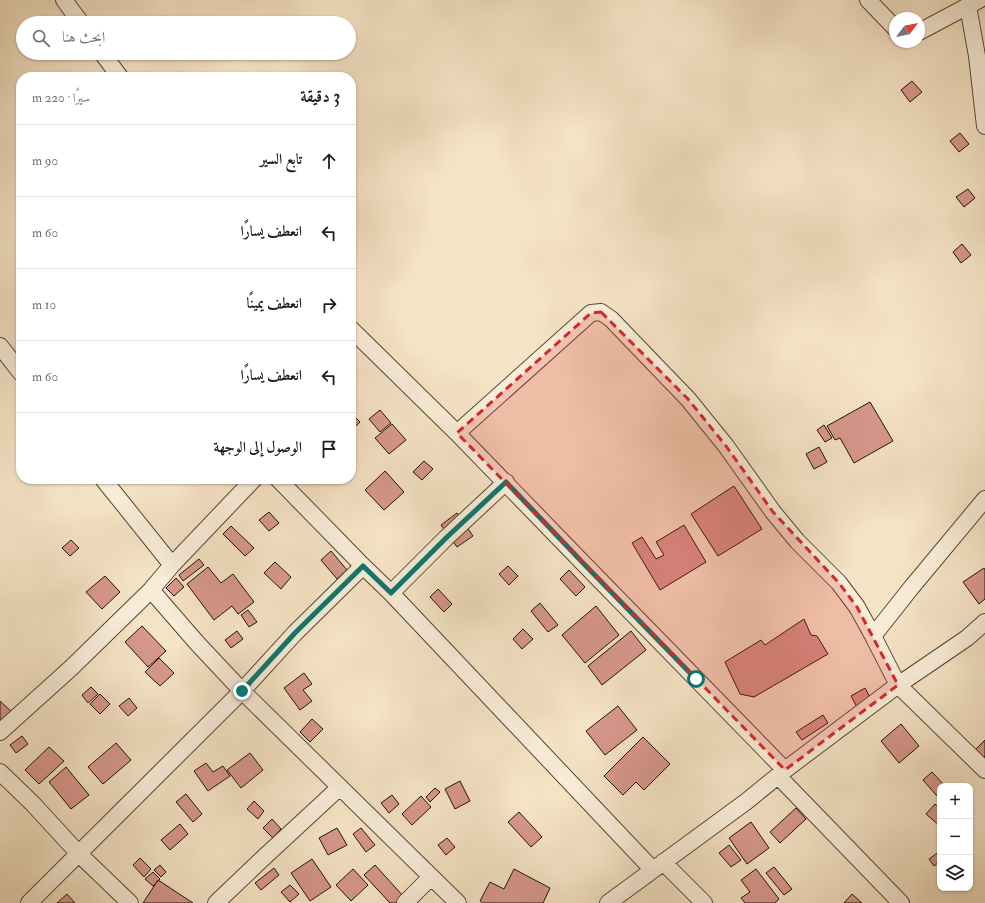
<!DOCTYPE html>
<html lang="ar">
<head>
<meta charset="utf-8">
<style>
  body { margin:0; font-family:"IM FELL Double Pica",Amiri,serif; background:#f2f2f2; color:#202124; direction:rtl }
  .controls { position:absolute; right:12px; bottom:12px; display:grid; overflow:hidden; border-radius:8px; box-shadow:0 1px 3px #0004 }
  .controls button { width:36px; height:36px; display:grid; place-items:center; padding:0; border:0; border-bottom:1px solid #e0e0e0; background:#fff; color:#202124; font:20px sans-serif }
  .compass { position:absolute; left:889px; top:12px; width:36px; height:36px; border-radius:50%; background:#fff; box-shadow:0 1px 3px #0004; rotate:58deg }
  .stop { position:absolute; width:12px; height:12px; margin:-9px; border:3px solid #0f766e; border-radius:50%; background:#fff }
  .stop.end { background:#0f766e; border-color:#fff; box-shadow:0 1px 4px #0008 }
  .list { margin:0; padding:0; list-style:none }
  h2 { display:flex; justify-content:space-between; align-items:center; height:52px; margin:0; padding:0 16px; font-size:17px }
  h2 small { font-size:13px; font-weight:400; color:#757577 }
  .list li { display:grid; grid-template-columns:26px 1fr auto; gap:12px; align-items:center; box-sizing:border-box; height:72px; padding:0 16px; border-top:1px solid #e0e0e0 }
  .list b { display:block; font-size:15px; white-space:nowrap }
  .list em { font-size:13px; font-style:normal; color:#757577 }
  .icon { flex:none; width:22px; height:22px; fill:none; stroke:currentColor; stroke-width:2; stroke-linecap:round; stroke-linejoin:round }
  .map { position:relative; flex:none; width:985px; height:903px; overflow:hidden; direction:ltr }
  .search { position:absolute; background:#fff; box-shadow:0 1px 3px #0004; left:16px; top:16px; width:340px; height:44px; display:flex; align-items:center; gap:10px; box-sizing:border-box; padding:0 14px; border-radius:22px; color:#757577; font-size:15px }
  .panel { position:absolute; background:#fff; box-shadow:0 1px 3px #0004; left:16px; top:72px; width:340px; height:412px; border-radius:16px; direction:rtl }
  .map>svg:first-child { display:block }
</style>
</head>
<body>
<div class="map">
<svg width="985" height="903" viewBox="0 0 985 903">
  <rect width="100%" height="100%" fill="#f5e3c5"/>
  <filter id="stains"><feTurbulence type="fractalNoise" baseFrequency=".005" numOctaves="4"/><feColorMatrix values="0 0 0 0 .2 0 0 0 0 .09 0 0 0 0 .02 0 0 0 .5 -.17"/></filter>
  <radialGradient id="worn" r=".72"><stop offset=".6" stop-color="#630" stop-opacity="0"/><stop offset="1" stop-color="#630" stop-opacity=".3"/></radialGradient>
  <!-- building -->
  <path fill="#d6978c" stroke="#221300" d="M912,81L922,92L910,102L901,90Z
    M960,133L969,144L959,152L950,141Z
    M968,189L975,198L964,207L956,197Z
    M962,244L971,255L961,263L953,252Z
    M870,402L893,441L854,463L840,438L835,440L827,426Z
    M380,410L391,423L380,432L369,419Z
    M352,414L360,422L351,431V415Z
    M392,424L406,440L389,454L375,438Z
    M824,425L832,438L825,442L817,430Z
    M819,447L827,462L814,469L806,454Z
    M424,461L433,469L422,480L413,472Z
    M385,471L404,492L384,510L365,490Z
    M734,486L762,529L718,556L691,514Z
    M269,512L279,523L269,531L259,520Z
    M457,513L473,536L457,547L441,525Z
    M684,525L706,562L660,590L632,543L642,537L656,559L664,555L656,542Z
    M231,526L254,548L245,556L223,534Z
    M71,540L79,548L70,556L62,548Z
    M331,551L347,570L337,579L321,560Z
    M199,559L204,565L183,581L179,575Z
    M275,562L291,577L281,589L264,573Z
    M508,566L518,576L509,585L499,574Z
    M208,567L221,583L233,574L254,602L238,614L232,606L214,620L187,584Z
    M984,568L985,570V599L979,604L963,582Z
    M569,570L585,587L576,596L560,579Z
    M105,576L120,592L102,609L86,592Z
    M176,578L184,587L174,596L166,588Z
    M438,589L452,604L444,612L430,597Z
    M540,603L558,625L548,632L531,611Z
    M596,606L619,635L585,663L562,635Z
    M248,610L257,622L249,627L241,615Z
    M804,619L811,635L817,636L828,654L754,697L740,694L725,662L761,640L765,645Z
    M142,626L166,651L148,667L125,642Z
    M523,629L533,639L522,649L513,639Z
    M237,631L243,639L231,648L225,640Z
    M631,631L646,650L602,685L588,666Z
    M159,658L174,673L160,686L145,672Z
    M304,673L312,684L303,690L312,701L300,710L284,688Z
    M91,687L98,694L88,703L82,695Z
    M865,688L871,699L857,707L851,696Z
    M100,694L110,704L100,714L90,704Z
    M129,698L137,708L128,716L119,706Z
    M0,701L14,714L0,728Z
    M618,706L637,730L605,755L586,731Z
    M823,715L828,723L802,740L796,732Z
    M312,719L323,729L310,742L300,732Z
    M901,724L919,746L899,763L881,741Z
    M22,736L28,744L16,753L10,745Z
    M643,737L670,764L644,790L636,782L623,795L604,776Z
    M985,740V756L981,760L973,752Z
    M116,743L131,760L103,784L88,767Z
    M49,747L64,761L39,784L25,770Z
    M250,753L263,770L241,788L227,770Z
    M206,763L213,772L223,766L230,776L208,791L194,771Z
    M66,767L89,795L71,809L49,782Z
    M932,772L945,786H940V793L937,796L923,780Z
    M460,781L470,801L455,809L445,789Z
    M435,788L440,792L430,802L426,797Z
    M186,794L202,814L193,822L176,802Z
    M392,795L399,804L389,813L381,803Z
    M421,796L431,807L412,825L402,814Z
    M254,801L264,811L258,819L247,809Z
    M935,804L940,809V826L926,814Z
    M796,808L806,819L780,843L770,832Z
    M519,812L542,837L531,847L508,822Z
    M272,819L281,829L273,838L263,828Z
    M751,822L769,848L747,864L729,838Z
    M180,824L188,834L170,850L161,840Z
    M337,828L347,845L328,855L319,838Z
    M361,828L375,845L366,852L353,834Z
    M447,838L455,847L446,855L438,845Z
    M729,845L741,860L731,867L719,853Z
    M940,851V861L934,866L929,859Z
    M140,858L151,869L144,877L133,865Z
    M312,859L331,887L310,901L291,873Z
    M160,865L166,872L161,877L154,870Z
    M375,865L404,897L397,903H390L364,875Z
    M774,867L792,889L784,895L766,873Z
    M274,868L279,875L261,890L255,883Z
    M353,869L368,885L351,901L336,885Z
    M514,869L550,888L543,903H483L480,901L490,882L504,889Z
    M756,869L779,899L775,903H745L741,898L750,892L741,880Z
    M153,872L160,879L153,886L145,879Z
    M158,880L193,903H143Z
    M290,885L299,894L290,902L281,892Z
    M67,894L75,903H57Z
    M852,894L862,903H844Z"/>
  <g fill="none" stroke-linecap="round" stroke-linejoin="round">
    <!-- street casing -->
    <g stroke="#574731" stroke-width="18">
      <path id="street" d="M64,0L81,23
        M868,0L895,28
        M968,6L977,56L985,126
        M919,32L979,0
        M102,53L120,77
        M351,329L457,433L584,564L785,770
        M0,346L21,373
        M457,433L591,313L601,312L611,319L688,399L726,446L773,512L797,541L839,583L857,607L873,636L898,685L985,770
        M103,479L172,565
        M278,479L363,566L391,593L653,870
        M151,590L197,643L242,691L458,903
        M391,593L446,538L506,482
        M873,636L911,588L985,499
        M0,732L71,668L151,590L172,565L254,479
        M0,772L33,804L79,854L130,903
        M778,776L901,903
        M663,862L704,903
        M29,903L242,691L295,633L363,566
        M216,903L260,861L340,787
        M405,903L431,877
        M608,903L747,801L785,770L898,685L967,638L985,622"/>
    </g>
    <!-- street -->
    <use href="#street" stroke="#f8edd9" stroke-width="16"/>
  </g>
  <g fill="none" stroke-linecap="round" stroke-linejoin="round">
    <!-- route -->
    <path stroke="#0f766e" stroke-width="5" d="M242,691L295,633L363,566L391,593L446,538L506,482L584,564L696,679"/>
  </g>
  <!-- marked area -->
  <path fill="#d62828" fill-opacity="0.2" stroke="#d62828" stroke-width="3" stroke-dasharray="8 5" stroke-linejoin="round" d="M601,312L688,399L726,446L773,512L839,583L857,607L898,685L785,770L457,433L591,313Z"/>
  <rect width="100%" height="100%" filter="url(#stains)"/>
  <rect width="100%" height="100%" fill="url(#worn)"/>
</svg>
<div class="controls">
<button>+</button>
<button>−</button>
<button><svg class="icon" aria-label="layers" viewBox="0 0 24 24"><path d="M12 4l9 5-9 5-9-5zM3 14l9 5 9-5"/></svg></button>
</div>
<svg class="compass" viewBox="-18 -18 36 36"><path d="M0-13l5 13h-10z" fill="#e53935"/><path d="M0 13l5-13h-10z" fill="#757577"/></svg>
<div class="stop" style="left:696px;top:679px"></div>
<div class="stop end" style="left:242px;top:691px"></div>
<div class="search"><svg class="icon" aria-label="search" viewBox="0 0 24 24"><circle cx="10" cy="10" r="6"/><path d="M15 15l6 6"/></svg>ابحث هنا</div>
<section class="panel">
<h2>3 دقيقة<small>سيرًا · 220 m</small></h2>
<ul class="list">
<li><svg class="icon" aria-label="ahead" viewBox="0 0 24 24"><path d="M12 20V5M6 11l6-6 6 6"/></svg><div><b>تابع السير</b></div><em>90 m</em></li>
<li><svg class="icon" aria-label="left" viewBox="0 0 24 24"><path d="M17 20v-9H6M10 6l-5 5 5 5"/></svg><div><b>انعطف يسارًا</b></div><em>60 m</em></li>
<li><svg class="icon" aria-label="right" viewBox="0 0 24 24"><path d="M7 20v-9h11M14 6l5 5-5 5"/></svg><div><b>انعطف يمينًا</b></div><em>10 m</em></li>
<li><svg class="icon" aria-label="left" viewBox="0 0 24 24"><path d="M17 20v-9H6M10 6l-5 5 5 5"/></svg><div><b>انعطف يسارًا</b></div><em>60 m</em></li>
<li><svg class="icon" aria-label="arrive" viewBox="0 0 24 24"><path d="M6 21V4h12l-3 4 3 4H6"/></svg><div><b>الوصول إلى الوجهة</b></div></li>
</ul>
</section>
</div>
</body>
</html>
